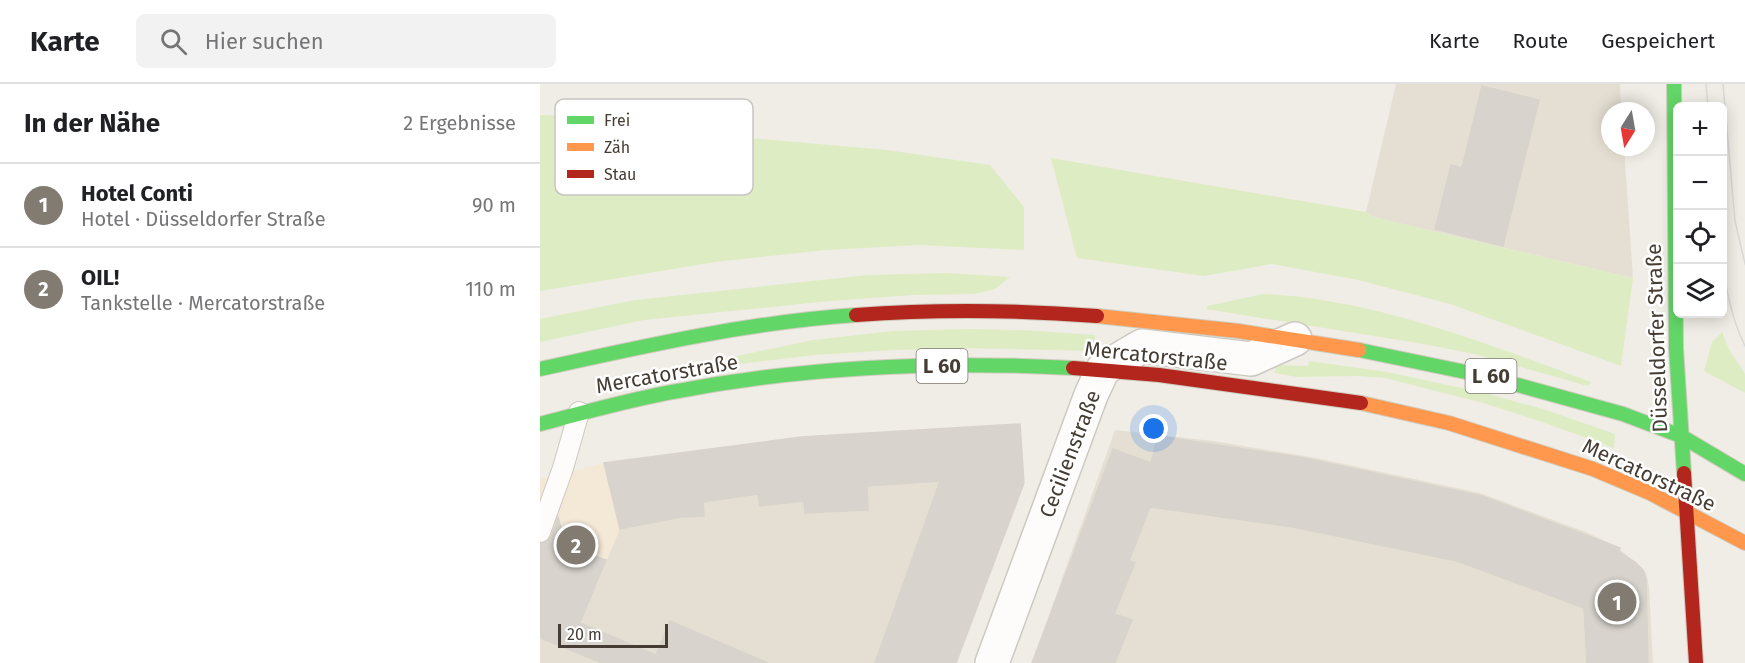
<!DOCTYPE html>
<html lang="de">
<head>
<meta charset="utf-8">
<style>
  body { margin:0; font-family:"Fira Sans",sans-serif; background:#f2f2f2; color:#202124 }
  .controls { position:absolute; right:18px; top:18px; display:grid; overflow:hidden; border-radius:9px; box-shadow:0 3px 15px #0003 }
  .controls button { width:54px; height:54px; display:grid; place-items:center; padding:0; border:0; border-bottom:2px solid #e0e0e0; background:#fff; color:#202124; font:30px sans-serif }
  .compass { position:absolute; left:1061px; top:18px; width:54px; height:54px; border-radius:50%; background:#fff; box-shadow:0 3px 15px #0003; rotate:191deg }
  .scale { position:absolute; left:18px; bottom:15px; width:110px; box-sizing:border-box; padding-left:6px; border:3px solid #453d33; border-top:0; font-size:16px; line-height:21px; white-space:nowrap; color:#453d33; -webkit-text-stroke:4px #fff; paint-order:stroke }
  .you { position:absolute; left:614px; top:345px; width:21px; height:21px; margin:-15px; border:4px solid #fff; border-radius:50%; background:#1a73e8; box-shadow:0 0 0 9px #1a73e833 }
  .badge { display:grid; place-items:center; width:39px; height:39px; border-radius:50%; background:#817b72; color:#fff; font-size:20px; font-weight:700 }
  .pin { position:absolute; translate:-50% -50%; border:3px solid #fff; box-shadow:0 2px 6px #0006 }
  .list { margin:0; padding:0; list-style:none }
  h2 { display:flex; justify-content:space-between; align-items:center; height:78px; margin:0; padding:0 24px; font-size:26px }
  h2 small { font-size:20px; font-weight:400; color:#757577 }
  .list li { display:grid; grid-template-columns:39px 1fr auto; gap:18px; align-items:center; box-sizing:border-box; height:84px; padding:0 24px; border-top:2px solid #e0e0e0 }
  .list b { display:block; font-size:22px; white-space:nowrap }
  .list p { margin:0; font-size:20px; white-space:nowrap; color:#757577 }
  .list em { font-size:20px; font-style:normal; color:#757577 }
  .icon { flex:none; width:33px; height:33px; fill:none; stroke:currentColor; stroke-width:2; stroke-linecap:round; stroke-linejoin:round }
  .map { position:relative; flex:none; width:1205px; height:579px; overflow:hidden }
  header { display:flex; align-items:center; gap:36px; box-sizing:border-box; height:84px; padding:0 30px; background:#fff; border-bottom:2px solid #e0e0e0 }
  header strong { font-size:28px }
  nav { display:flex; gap:33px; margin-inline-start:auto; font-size:21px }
  .search { width:420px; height:54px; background:#f2f2f2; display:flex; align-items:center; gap:15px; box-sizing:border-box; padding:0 21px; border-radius:9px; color:#757577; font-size:22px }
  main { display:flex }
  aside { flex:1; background:#fff }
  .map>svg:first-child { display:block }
</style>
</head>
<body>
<header>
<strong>Karte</strong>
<div class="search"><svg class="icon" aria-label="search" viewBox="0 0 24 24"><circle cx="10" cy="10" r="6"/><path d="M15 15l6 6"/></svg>Hier suchen</div>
<nav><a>Karte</a><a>Route</a><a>Gespeichert</a></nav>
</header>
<main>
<aside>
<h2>In der Nähe<small>2 Ergebnisse</small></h2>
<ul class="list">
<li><span class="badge">1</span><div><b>Hotel Conti</b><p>Hotel · Düsseldorfer Straße</p></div><em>90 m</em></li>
<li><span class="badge">2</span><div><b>OIL!</b><p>Tankstelle · Mercatorstraße</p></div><em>110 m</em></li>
</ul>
</aside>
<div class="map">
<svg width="1205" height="579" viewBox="0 0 1205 579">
  <rect width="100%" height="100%" fill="#f0ede6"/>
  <!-- residential -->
  <path fill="#e5dfd3" d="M856,0H1080L1081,27H1070V63H1084L1093,194L833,133L826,128Z
    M575,346L673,357L771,373L940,409L1046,448L1076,462L1106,488L1109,503L1113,579H492Z
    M380,347L484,399L416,579H0V395L177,364L261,353Z"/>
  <!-- commercial -->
  <path fill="#f4e8d7" d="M64,379L80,445L29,566L0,554V395Z"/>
  <!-- green -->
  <path fill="#deecc3" d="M0,31L105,34L164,50L347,66L450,81L484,123V166L380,161L286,166L175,178L0,207Z
    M511,74L826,128L833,133L1093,194L1081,282L910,220L818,196L732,180L664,192L537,174Z
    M407,189L470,193L455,205L434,210L373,211L290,217L104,236L0,258V235L95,216L328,191Z
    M723,210C831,214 951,261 1051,298L1048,302L934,270L883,260L666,225L667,222Z
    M428,245L482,246L555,251L554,267L427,264L355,266L275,271L174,283L173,277L273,256L353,247Z
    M1182,248L1189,265L1205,290V309L1164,287L1172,258Z
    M769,277L847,288L945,309L1006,326L1075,350L1074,364L1002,338L943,319L845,294L818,292L757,293L735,289L736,281L768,282Z"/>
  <!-- building -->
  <path fill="#d8d4cd" stroke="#d8d4cc" stroke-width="1.5" d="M942,2L999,16L963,162L895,145L911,81L922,84Z
    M480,340L484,399L416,579H335L400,397L327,402L328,426L265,429L264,417L220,422L218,410L163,418L164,432L141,433L80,445L64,379L261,353Z
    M618,352L764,374L942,412L1080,464L1079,468L1095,478L1103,486L1106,496L1108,579H1047L1044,524L917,477L753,443L610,423L589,477L595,479L574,530L592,536L575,579H492L573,365L611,379Z
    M18,433L26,462L66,476L40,539L116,571L130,537L228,579H62L0,554V460L7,457L11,453Z"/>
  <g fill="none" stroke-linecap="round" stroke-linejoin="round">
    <!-- lane casing -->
    <g stroke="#ccc9c2" stroke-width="22">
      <path id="lane" d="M0,448L23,384L39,328"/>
    </g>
    <!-- street casing -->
    <g stroke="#ccc9c2" stroke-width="36">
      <path id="street" d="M452,579L551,311L563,285L602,262L711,275L755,255"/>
    </g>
    <!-- fast casing -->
    <g stroke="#d1cbbe" stroke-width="16">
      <path id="fast" d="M1134,0L1136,264L1144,389
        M819,266L945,292L1083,330L1141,352L1205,390
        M0,285C104,262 210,238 316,231
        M0,340C46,328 91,315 138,307C268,282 401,277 533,284"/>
    </g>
    <!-- slow casing -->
    <g stroke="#d1cbbe" stroke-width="16">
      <path id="slow" d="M557,232L698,247L819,266
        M821,319L909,339L1053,385L1110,409L1205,459"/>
    </g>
    <!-- jam casing -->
    <g stroke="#d1cbbe" stroke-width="16">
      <path id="jam" d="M316,231C397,225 477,226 557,232
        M533,284L619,291L821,319
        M1144,389L1156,579"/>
    </g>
    <!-- lane -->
    <use href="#lane" stroke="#fdfcfb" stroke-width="20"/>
    <!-- street -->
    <use href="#street" stroke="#fdfcfb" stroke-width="33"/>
    <!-- fast -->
    <use href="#fast" stroke="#63d668" stroke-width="14"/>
    <!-- slow -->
    <use href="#slow" stroke="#ff974d" stroke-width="14"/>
    <!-- jam -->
    <use href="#jam" stroke="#b3261e" stroke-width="14"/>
    <!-- tram -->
    <path stroke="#d8d8d7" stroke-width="1.5" d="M1166,0L1168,22
      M1183,0L1195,137L1205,180
      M1182,173C1186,204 1191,234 1205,262"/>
  </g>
  <g text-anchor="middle" stroke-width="5" stroke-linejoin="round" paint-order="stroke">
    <!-- shield labels -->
    <g fill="#fff" stroke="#7d7770" stroke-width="1.5">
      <rect x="376.5" y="265" width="51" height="34" rx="4.5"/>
      <rect x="925.5" y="275" width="51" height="34" rx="4.5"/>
    </g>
    <g font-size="20" font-weight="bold" fill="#453d33">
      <text x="402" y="289">L 60</text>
      <text x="951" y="299">L 60</text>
    </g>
    <!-- street labels -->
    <g font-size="21" fill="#453d33" stroke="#fff">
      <text transform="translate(1117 254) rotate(-92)" y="7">Düsseldorfer Straße</text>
      <text transform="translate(616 272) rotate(6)" y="7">Mercatorstraße</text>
      <text transform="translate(127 290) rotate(-10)" y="7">Mercatorstraße</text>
      <text transform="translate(530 370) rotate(-69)" y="7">Cecilienstraße</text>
      <text transform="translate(1109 391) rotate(25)" y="7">Mercatorstraße</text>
    </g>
  </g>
  <!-- legend -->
  <rect x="15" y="15" width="198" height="96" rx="9" fill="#fff" stroke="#c7c5c2" stroke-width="1.5"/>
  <rect x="27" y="32" width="27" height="8" fill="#63d668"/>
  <rect x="27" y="59" width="27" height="8" fill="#ff974d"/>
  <rect x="27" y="86" width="27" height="8" fill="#b3261e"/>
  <g font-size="16" fill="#453d33">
    <text x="64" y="42">Frei</text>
    <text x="64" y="69">Zäh</text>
    <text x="64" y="96">Stau</text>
  </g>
</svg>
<div class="controls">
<button>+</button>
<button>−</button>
<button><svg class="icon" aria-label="locate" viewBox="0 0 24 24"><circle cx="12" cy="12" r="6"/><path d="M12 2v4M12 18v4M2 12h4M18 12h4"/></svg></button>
<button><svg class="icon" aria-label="layers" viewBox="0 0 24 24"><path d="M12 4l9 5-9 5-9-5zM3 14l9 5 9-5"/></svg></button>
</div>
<svg class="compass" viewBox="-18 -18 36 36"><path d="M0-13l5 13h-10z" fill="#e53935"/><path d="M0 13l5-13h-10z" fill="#757577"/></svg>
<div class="scale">20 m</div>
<div class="you"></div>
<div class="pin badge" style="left:1077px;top:518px">1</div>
<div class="pin badge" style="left:36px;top:461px">2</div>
</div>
</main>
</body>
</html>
